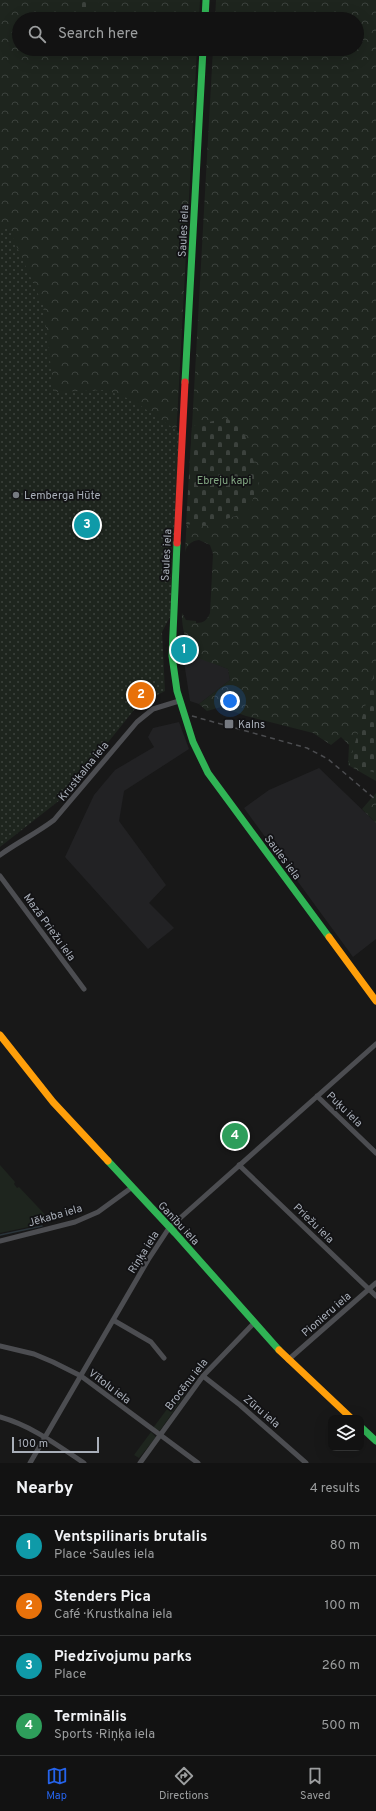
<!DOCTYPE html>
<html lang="en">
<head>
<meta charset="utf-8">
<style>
  body { margin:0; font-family:Overpass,sans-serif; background:#1f2020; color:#f1f3f6 }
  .controls { position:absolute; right:12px; bottom:12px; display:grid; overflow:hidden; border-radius:8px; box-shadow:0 4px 16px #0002 }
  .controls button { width:36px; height:36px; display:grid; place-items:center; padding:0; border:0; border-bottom:1px solid #313232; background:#121212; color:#f1f3f6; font:20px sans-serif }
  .scale { position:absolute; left:12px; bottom:10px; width:87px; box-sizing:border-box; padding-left:4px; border:2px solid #a9afb9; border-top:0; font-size:11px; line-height:14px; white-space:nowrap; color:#a9afb9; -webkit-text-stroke:3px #121214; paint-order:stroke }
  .you { position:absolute; left:230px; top:701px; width:14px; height:14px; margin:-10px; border:3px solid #fff; border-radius:50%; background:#1a73e8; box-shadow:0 0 0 6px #1a73e833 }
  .badge { display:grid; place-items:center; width:26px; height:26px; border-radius:50%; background:#2563eb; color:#fff; font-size:13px; font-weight:700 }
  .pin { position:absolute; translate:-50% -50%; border:2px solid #fff; box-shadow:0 1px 4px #0006 }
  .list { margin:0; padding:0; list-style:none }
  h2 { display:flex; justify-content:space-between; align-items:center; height:52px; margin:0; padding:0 16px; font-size:17px }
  h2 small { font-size:13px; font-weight:400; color:#9c9e9f }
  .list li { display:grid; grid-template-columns:26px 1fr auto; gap:12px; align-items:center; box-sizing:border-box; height:60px; padding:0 16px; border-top:1px solid #313232 }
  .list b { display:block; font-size:15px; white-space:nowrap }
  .list p { margin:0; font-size:13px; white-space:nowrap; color:#9c9e9f }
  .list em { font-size:13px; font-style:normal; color:#9c9e9f }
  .icon { flex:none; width:22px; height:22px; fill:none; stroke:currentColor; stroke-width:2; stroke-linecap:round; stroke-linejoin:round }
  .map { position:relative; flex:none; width:376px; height:1463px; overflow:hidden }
  .search { position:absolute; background:#121212; box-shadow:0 4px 16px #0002; left:12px; right:12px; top:12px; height:44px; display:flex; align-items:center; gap:10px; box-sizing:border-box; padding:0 14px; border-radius:22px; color:#9c9e9f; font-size:15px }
  .sheet { height:292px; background:#121212 }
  nav { display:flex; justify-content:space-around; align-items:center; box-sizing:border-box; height:56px; border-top:1px solid #313232; background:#121212; font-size:11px; color:#9c9e9f }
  nav a { display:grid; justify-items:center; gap:2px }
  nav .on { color:#2563eb }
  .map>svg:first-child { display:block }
</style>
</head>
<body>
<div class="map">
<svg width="376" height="1463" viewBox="0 0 376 1463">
  <defs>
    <pattern id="forest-crowns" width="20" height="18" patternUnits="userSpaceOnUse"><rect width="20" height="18" fill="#1e251e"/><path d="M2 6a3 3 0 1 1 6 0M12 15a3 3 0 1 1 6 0" fill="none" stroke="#3c423d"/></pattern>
    <pattern id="cemetery-stones" width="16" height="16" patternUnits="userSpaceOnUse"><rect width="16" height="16" fill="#1e251e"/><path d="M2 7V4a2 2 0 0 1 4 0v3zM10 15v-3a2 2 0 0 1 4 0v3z" fill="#3c423d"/></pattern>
    <pattern id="park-dots" width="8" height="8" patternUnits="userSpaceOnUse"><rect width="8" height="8" fill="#1e251e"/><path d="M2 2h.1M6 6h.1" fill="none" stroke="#3c423d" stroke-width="1.8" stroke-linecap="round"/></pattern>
  </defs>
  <rect width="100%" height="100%" fill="#181818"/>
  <!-- built -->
  <path fill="#222224" d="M194,655L228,669L230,680L199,704L190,701L184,662Z
    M179,722L189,749L124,791L119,821L166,885L149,903L174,928L148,949L65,857L94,795L115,770L154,747L148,737L153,728Z
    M319,768L376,823V939L353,957L244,808L269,790Z"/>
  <!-- green -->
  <path fill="#1e251e" d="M0,1165L15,1182L14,1184L17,1188L19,1187L52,1222L0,1233Z
    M179,1393L184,1396L161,1429L159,1431L153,1428Z
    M151,1432L156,1437L139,1458L134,1455Z"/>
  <!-- forest -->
  <path fill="url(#forest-crowns)" d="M0,0H200L199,19H19V49H197L170,551L0,332Z
    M216,0H376V781L348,765L349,745L341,737L331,745L313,733L246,716L221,707L207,711L199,704L230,680L228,669C221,666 198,659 193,655C186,647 181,623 182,613L186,620L196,621V623C204,623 207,620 210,613L213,554L210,545L199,540C191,541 187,545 185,552L213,49H357V19H215Z
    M376,793V823L362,809Z"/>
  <!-- cemetery -->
  <path fill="url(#cemetery-stones)" d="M70,0H101L83,15Z
    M226,418L243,430L260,480L248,512L204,526L186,524L192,426Z
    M376,667V773L349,765Z"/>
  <!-- park -->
  <path fill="url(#park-dots)" d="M8,227L43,305L54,392L106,390L132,400L179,432L170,617L162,632L165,691L138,705L65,796L0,847V229Z"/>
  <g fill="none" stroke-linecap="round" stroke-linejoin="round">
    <!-- stream -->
    <path stroke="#2a343a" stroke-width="1.5" d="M0,1235L42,1226"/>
    <!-- street -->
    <path stroke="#4c4d51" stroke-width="5" d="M0,855C18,842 37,833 54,820L137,722L153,709L179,701
      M0,876L84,989
      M317,1096L376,1153
      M239,1165L376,1296
      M0,1241L75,1222L98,1212L131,1188
      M113,1320L151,1342L164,1358
      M0,1346L34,1354L53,1362L81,1376L198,1463
      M288,1360L376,1283
      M203,1376L240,1405L306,1463
      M0,1417C32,1426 57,1445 84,1463
      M30,1463L148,1260L169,1228L376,1044
      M140,1463L203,1376L254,1323"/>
    <!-- fast -->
    <path stroke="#30b455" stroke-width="7" d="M205,19L206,0
      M185,382L203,49
      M177,543L172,656L177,691L193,742L208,773L329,937
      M108,1161L175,1233L279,1350
      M361,1427L376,1441"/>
    <!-- slow -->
    <path stroke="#ff9f0a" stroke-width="7" d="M329,937L376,1001
      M0,1035L53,1102L108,1161
      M279,1350L351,1418"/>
    <!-- jam -->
    <path stroke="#e5322d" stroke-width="7" d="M177,543L185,382"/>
    <!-- rail -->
    <path stroke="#4c4d50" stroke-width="1.5" stroke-dasharray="5 4" stroke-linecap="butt" d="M192,716L307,748L328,759L376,800"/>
  </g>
  <!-- markers -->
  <g fill="#767a81" stroke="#121214" stroke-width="1.5">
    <circle cx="16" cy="495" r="4"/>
    <rect x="224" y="719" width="10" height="10" rx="2"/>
  </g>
  <g text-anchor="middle" stroke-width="3.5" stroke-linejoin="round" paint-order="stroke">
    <!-- street labels -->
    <g font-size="11" fill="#a9afb9" stroke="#121214">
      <text transform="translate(183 231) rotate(-87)" y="4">Saules iela</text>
      <text transform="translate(166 555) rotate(-87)" y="4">Saules iela</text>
      <text transform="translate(83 771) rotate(-51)" y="4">Krustkalna iela</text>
      <text transform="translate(283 857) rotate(53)" y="4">Saules iela</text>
      <text transform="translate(50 927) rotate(54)" y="4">Mazā Priežu iela</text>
      <text transform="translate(345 1109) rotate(44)" y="4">Puķu iela</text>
      <text transform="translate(55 1215) rotate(-16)" y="4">Jēkaba iela</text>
      <text transform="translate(179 1223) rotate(47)" y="4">Ganību iela</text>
      <text transform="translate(314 1223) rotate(44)" y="4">Priežu iela</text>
      <text transform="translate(143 1252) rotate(-58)" y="4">Riņķa iela</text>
      <text transform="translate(326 1314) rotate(-41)" y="4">Pionieru iela</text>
      <text transform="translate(186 1384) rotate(-52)" y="4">Brocēnu iela</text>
      <text transform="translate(110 1386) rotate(37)" y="4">Vītolu iela</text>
      <text transform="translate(262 1411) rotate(40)" y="4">Zūru iela</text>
    </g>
    <!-- park labels -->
    <g font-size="11" fill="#80a480" stroke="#121214">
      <text x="224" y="484">Ebreju kapi</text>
    </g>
    <!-- poi labels -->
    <g font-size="11" fill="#a9afb9" stroke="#121214" text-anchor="start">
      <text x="24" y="499">Lemberga Hūte</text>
      <text x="238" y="728">Kalns</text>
    </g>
  </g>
</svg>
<div class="controls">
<button><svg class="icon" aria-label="layers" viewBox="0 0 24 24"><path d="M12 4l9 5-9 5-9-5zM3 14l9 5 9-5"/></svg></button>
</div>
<div class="scale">100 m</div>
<div class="you"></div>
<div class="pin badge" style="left:184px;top:650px;background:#0f9aa8">1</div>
<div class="pin badge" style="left:141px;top:695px;background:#e8710a">2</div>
<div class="pin badge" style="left:87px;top:525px;background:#0f9aa8">3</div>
<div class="pin badge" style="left:235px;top:1136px;background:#2e9e5b">4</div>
<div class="search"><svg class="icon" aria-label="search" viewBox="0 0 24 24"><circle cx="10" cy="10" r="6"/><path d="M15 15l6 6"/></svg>Search here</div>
</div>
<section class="sheet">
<h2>Nearby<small>4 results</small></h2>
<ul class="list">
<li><span class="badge" style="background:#0f9aa8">1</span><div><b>Ventspilinaris brutalis</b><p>Place · Saules iela</p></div><em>80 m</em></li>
<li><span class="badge" style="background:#e8710a">2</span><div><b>Stenders Pica</b><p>Café · Krustkalna iela</p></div><em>100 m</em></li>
<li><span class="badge" style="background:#0f9aa8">3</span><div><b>Piedzīvojumu parks</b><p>Place</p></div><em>260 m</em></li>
<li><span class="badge" style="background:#2e9e5b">4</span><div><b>Terminālis</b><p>Sports · Riņķa iela</p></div><em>500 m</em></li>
</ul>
</section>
<nav>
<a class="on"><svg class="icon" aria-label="map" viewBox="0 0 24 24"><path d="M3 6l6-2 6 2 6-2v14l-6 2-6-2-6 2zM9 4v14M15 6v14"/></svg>Map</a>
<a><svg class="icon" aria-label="directions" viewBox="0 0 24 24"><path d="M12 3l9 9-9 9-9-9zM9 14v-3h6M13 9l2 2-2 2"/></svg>Directions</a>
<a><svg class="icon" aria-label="saved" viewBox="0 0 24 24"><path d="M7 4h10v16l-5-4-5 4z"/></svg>Saved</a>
</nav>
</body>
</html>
